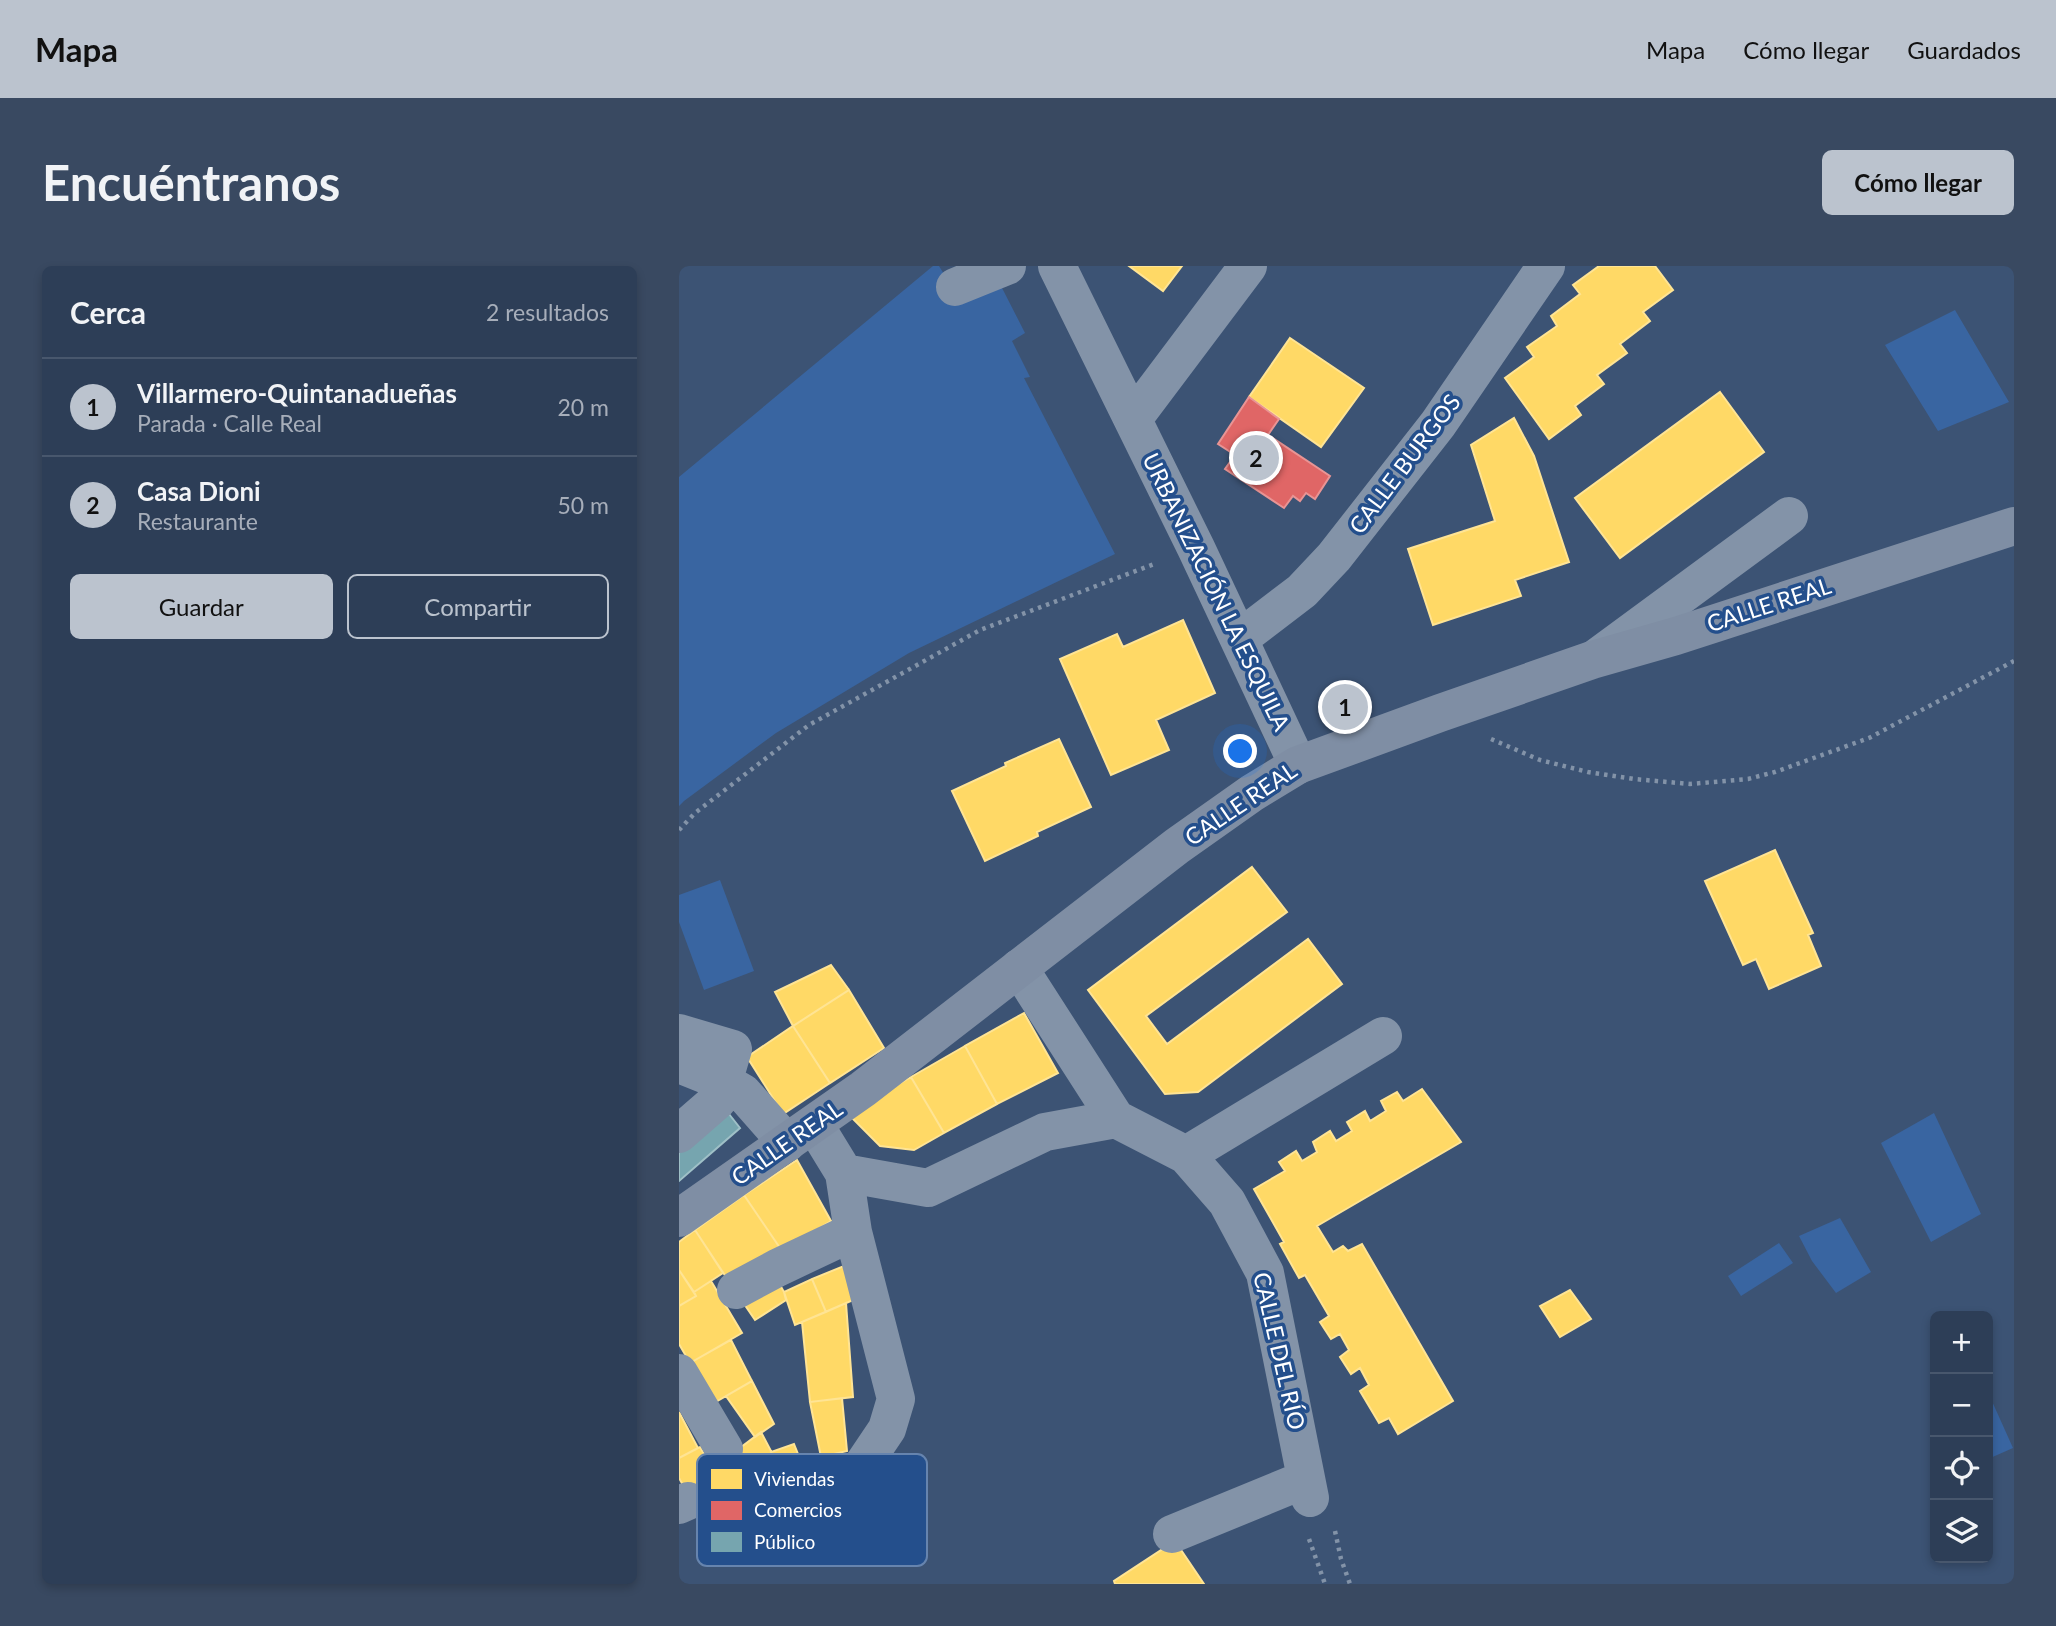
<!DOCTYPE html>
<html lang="es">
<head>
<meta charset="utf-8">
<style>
  body { margin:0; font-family:Lato,sans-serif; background:#394961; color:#f1f3f6 }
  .controls { position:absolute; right:21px; bottom:21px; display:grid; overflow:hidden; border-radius:10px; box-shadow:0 4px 10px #0003 }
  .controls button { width:63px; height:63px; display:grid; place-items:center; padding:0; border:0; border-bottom:2px solid #48576d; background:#2d3e57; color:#f1f3f6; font:35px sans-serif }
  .you { position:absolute; left:562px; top:486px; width:24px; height:24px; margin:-18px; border:5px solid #fff; border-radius:50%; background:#1a73e8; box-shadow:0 0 0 10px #1a73e833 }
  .badge { display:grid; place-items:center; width:46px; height:46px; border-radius:50%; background:#bbc3ce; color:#111; font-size:23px; font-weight:700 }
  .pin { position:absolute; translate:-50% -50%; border:4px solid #fff; box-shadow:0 2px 7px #0006 }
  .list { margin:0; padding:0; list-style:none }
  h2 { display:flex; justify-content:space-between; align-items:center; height:91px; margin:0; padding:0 28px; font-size:30px }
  h2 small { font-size:23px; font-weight:400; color:#a7aeba }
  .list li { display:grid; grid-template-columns:46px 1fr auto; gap:21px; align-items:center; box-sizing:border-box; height:98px; padding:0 28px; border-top:2px solid #48576d }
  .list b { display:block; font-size:26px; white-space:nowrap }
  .list p { margin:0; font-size:23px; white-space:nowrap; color:#a7aeba }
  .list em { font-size:23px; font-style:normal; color:#a7aeba }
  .actions { display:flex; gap:14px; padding:21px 28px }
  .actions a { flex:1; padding:16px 0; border:2px solid #bbc3ce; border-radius:10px; text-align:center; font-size:24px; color:#bbc3ce }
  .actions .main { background:#bbc3ce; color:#111 }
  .icon { flex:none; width:38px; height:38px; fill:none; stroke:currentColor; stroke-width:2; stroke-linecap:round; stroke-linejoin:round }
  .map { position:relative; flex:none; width:1335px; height:1318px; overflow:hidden; border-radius:10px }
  header { display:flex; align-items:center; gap:42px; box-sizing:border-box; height:98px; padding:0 35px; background:#bbc3ce; color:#111 }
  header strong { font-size:33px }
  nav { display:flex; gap:38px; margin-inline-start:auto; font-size:24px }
  .intro { display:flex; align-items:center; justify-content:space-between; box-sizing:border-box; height:168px; padding:0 42px }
  h1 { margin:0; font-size:49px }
  .button { padding:18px 32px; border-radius:10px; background:#bbc3ce; color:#111; font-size:24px; font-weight:700 }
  main { display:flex; gap:42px; padding:0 42px }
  aside { flex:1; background:#2d3e57; border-radius:10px; box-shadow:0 4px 10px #0003 }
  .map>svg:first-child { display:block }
</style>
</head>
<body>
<header>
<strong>Mapa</strong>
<nav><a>Mapa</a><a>Cómo llegar</a><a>Guardados</a></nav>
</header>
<div class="intro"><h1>Encuéntranos</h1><a class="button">Cómo llegar</a></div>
<main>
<aside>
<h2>Cerca<small>2 resultados</small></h2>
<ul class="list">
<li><span class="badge">1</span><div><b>Villarmero-Quintanadueñas</b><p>Parada · Calle Real</p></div><em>20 m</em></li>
<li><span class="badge">2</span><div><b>Casa Dioni</b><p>Restaurante</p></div><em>50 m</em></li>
</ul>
<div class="actions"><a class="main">Guardar</a><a>Compartir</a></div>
</aside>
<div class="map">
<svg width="1335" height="1318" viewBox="0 0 1335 1318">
  <rect width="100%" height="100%" fill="#3c5374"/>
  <!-- green -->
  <path fill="#3965a1" d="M254,0H260L281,34L321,18L346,67L333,75L351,111L345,112L436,288L230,387L97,467L5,535L0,540V211Z
    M1276,44L1330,136L1259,165L1206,79Z
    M41,614L75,705L25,724L0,656V629Z
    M1255,847L1302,948L1252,976L1202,877Z
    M1161,952L1192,1006L1157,1027L1133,995L1120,970Z
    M1100,977L1114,997L1062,1030L1049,1010Z
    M1312,1133L1334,1182L1309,1193V1134Z"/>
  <!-- homes -->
  <path fill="#ffd966" stroke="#ffe494" stroke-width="2" d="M450,0H503L484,25Z
    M920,0H976L994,24L964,46L971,55L941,78L948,87L918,109L925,118L896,140L902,149L870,173L826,112L855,91L848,81L878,60L872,50L901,28L894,19Z
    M611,72L685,122L642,181L570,131Z
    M1041,126L1085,186L941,292L896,232Z
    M835,152L855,190L890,296L836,314L842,330L754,359L729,283L816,255L792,179Z
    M504,354L536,427L477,454L490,484L432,509L381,393L438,368L444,381Z
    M380,473L412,541L358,566L359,570L306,595L273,525L327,500L326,497Z
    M1096,584L1134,667L1129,669L1142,700L1090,723L1077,693L1064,699L1026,615Z
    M573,601L608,646L467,750L488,778L629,673L663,718L519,826L486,828L409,724Z
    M152,699L170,724L114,760L96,726Z
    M170,724L205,782L151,817L114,760Z
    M345,747L379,807L318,838L286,780Z
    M114,760L151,817L104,848L68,791Z
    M286,780L318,838L265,867L232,811Z
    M232,811L265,867L235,884L201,880L171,850L202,828Z
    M743,823L782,876L638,960L654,986L664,980L669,985L683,978L774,1135L719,1168L710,1152L700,1157L681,1125L690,1119L681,1102L672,1108L661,1091L670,1084L661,1068L652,1073L641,1056L650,1050L626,1009L620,1012L601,978L605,976L575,923L606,905L600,896L617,885L623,895L638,886L634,876L651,865L657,875L673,865L668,856L686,845L691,855L707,845L702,835L718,826L724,835Z
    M118,894L152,955L103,985L65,929Z
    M65,929L103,985L51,1017L16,964Z
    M16,964L44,1007L15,1026L0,1004V976Z
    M165,1000L181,1031L147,1046L133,1013Z
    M0,1004L17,1030L0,1040Z
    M95,1008L105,1026L107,1034L76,1054L61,1032Z
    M133,1013L147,1046L116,1059L105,1026Z
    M32,1015L63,1067L11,1097L0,1078V1040L17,1030L15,1026Z
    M891,1024L912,1053L881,1071L861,1040Z
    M167,1037L174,1131L131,1136L123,1056Z
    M52,1074L73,1115L35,1137L11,1097Z
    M73,1115L95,1158L76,1171L47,1130Z
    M163,1132L168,1185L142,1191L131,1136Z
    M0,1146L19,1182L0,1192Z
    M82,1166L103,1206L22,1252L0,1212V1192L21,1181L33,1202L62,1186L61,1182Z
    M115,1178L123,1198L103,1206L92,1186Z
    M496,1275L525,1318H436L435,1315Z"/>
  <!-- shops -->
  <path fill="#e06666" stroke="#e99494" stroke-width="2" d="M570,131L600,153L589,169L651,210L636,233L627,227L621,235L614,230L605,242L546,203L556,189L539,178Z"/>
  <!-- public -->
  <path fill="#76a5af" stroke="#9fc0c7" stroke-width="2" d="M39,834L61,862L0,915V868Z"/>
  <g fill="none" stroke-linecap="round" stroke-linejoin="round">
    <!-- path -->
    <path stroke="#8393a8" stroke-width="4.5" stroke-dasharray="3.5 5" stroke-linecap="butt" d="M812,473L861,494L909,506L955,513L1011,518L1069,513L1096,506L1190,472L1335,395
      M0,564L16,547L130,459L301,364L478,297
      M656,1265L662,1293L671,1318
      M630,1273L646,1318"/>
    <!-- street -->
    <path stroke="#8393a8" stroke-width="38" d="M378,0L517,282L619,499
      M276,21L328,0
      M454,153L569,0
      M560,373L623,325L655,291L759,158L867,0
      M917,392L1110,250
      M340,702L437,853L507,889L548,936L586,1007L631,1232
      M0,767L54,783L39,834L0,868
      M0,798L45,816L64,827L108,877
      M135,858L165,907L249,922L366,866L437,853
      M507,889L704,770
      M165,907L174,966L217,1133L208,1163L175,1212
      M57,1024L98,1002L174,966
      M0,1107L45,1183
      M0,1239L9,1235
      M493,1268L627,1213"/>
    <!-- secondary -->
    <path stroke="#7f8ea4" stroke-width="38" d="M0,952L184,823L498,580L573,527L619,499L761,447L913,394L997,370L1335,260"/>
  </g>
  <g text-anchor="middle" stroke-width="7" stroke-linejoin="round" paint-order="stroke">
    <!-- street labels -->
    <g font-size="23" fill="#fff" stroke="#244f8c">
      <text transform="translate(726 198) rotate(-53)" y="8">CALLE BURGOS</text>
      <text transform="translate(537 326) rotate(64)" y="8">URBANIZACIÓN LA ESQUILA</text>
      <text transform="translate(1090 339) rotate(-18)" y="8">CALLE REAL</text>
      <text transform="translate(562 538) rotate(-34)" y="8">CALLE REAL</text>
      <text transform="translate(108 877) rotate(-35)" y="8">CALLE REAL</text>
      <text transform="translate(600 1085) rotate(77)" y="8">CALLE DEL RÍO</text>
    </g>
  </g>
  <!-- legend -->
  <rect x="18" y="1188" width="230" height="112" rx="10" fill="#244f8c" stroke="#6684ae" stroke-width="2"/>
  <rect x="32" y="1203" width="31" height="20" fill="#ffd966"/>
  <rect x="32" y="1235" width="31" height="19" fill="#e06666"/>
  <rect x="32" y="1266" width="31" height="20" fill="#76a5af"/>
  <g font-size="19" fill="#fff">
    <text x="75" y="1220">Viviendas</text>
    <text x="75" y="1251">Comercios</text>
    <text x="75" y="1283">Público</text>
  </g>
</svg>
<div class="controls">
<button>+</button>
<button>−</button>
<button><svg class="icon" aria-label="locate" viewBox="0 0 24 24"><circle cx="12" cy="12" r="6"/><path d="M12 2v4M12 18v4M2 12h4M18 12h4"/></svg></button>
<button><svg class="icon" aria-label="layers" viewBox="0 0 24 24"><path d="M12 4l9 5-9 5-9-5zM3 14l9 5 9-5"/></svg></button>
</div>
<div class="you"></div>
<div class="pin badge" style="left:666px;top:441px">1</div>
<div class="pin badge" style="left:577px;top:192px">2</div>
</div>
</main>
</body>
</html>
